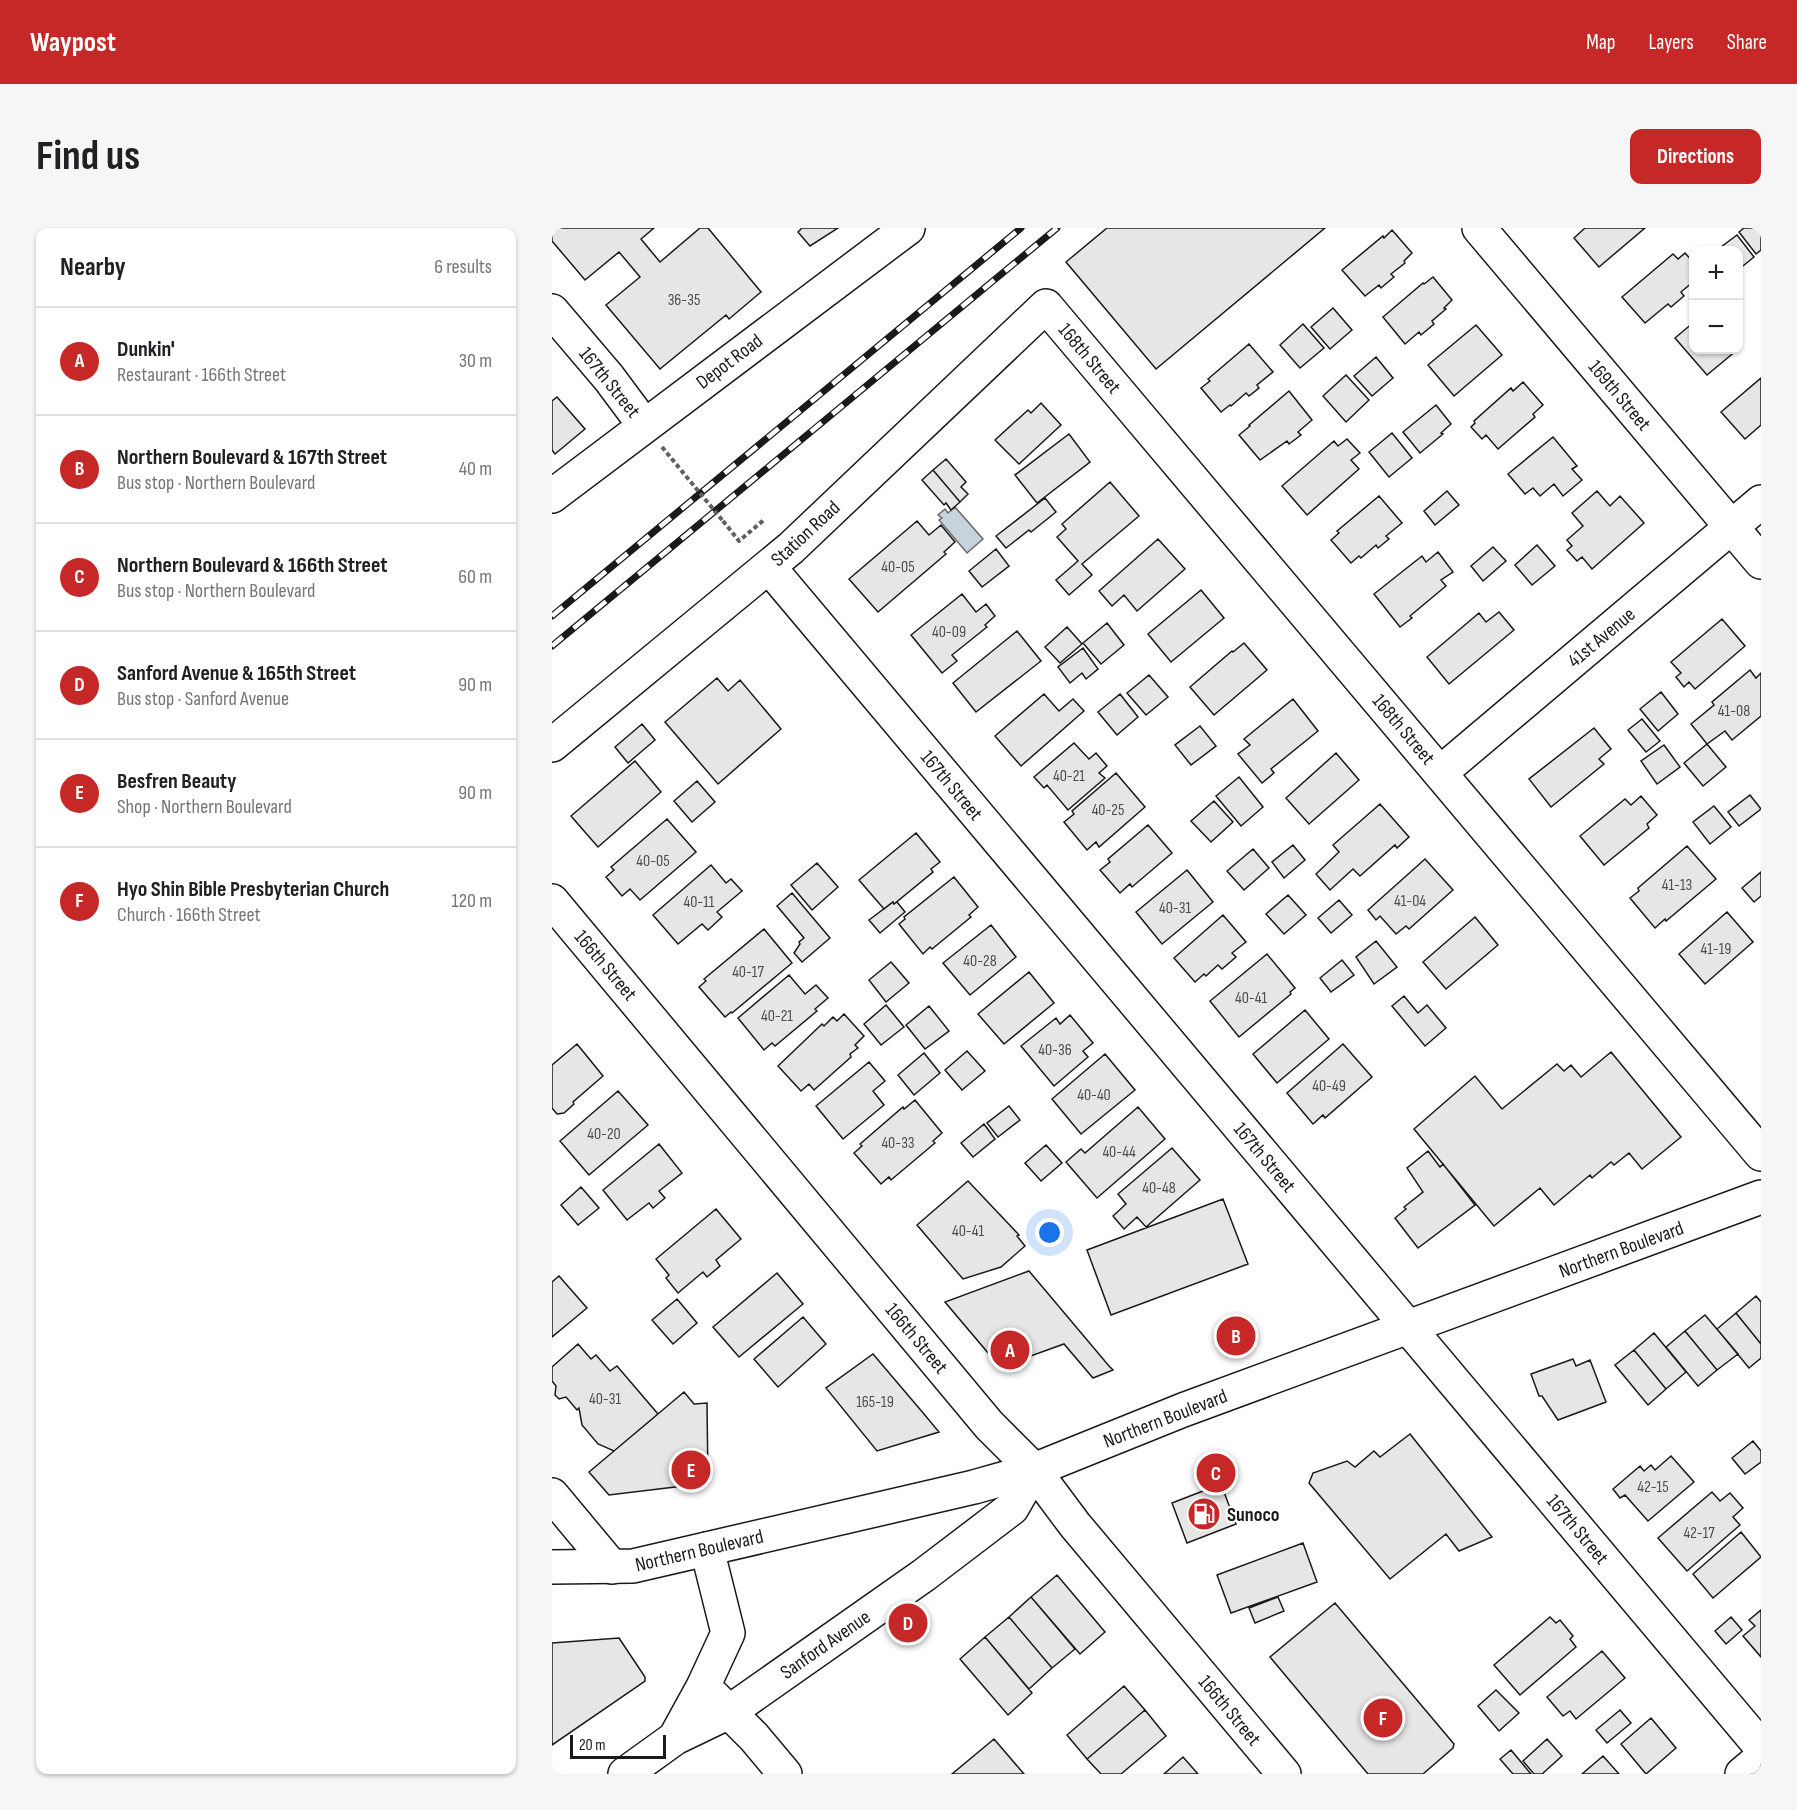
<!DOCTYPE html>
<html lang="en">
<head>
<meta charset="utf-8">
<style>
  body { margin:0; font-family:"Sofia Sans Condensed",sans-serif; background:#f6f6f6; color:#202124 }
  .controls { position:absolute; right:18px; top:18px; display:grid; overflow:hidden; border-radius:12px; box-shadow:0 2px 4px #0004 }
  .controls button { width:54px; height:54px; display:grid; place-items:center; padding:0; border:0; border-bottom:2px solid #e0e0e0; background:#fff; color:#202124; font:30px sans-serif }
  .scale { position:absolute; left:18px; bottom:15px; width:96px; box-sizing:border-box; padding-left:6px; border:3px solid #1a1a1a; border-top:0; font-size:16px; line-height:21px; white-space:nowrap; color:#1a1a1a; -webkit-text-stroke:4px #fff; paint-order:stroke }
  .you { position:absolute; left:498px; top:1005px; width:21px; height:21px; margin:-15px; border:4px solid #fff; border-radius:50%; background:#1a73e8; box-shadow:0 0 0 9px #1a73e833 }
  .badge { display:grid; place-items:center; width:39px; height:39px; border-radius:50%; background:#c62828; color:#fff; font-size:20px; font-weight:700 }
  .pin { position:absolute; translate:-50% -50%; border:3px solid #fff; box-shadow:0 2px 6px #0006 }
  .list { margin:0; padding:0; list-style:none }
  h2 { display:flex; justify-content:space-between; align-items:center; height:78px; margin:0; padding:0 24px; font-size:26px }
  h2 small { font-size:20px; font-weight:400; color:#757577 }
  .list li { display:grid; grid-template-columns:39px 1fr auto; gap:18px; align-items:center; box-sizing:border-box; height:108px; padding:0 24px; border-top:2px solid #e0e0e0 }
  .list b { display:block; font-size:22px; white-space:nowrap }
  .list p { margin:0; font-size:20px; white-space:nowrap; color:#757577 }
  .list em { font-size:20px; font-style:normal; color:#757577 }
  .map { position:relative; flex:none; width:1209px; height:1546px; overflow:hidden; border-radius:12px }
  header { display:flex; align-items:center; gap:36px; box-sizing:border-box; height:84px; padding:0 30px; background:#c62828; color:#fff }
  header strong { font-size:28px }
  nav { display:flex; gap:33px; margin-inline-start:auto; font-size:21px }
  .intro { display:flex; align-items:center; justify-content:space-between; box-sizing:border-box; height:144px; padding:0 36px }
  h1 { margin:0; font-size:42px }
  .button { padding:15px 27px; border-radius:12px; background:#c62828; color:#fff; font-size:21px; font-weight:700 }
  main { display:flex; gap:36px; padding:0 36px }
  aside { flex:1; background:#fff; border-radius:12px; box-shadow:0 2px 4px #0004 }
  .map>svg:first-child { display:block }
</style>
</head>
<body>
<header>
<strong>Waypost</strong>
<nav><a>Map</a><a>Layers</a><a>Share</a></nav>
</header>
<div class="intro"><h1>Find us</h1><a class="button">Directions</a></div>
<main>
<aside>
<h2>Nearby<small>6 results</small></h2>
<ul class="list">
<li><span class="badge">A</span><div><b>Dunkin'</b><p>Restaurant · 166th Street</p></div><em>30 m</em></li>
<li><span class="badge">B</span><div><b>Northern Boulevard &amp; 167th Street</b><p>Bus stop · Northern Boulevard</p></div><em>40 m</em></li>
<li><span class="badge">C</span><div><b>Northern Boulevard &amp; 166th Street</b><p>Bus stop · Northern Boulevard</p></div><em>60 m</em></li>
<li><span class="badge">D</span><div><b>Sanford Avenue &amp; 165th Street</b><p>Bus stop · Sanford Avenue</p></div><em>90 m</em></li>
<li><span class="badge">E</span><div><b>Besfren Beauty</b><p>Shop · Northern Boulevard</p></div><em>90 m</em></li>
<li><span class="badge">F</span><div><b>Hyo Shin Bible Presbyterian Church</b><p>Church · 166th Street</p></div><em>120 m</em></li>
</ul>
</aside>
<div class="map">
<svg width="1209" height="1546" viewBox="0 0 1209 1546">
  <rect width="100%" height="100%" fill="#fff"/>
  <!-- water -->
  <path fill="#c6d2dc" stroke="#6a6a6a" stroke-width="1.5" d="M403,279L431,311L415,325L387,292L390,290L386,287L393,281L396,285Z"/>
  <!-- building -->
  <path fill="#e6e6e6" stroke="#1a1a1a" stroke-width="1.5" d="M0,0H102L89,11L108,34L148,0H156L209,64L177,91L174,87L108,141L54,77L88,49L67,24L33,52L0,13Z
    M250,0H286L258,18L246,4Z
    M555,0H773L604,141L514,34Z
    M1033,0H1093L1047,39L1022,10Z
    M1192,0H1209V22L1204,26L1187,4Z
    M840,2L860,25L852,33L853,35L839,46L842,49L829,60L827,57L813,68L790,42L831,8L832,10Z
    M1185,7L1202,29L1186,42V22H1165Z
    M1133,25L1142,35V44L1138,47L1142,53L1129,64L1132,68L1119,79L1116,76L1093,95L1070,69L1121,26L1126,31Z
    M881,49L900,72L892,80L894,81L880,93L882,96L869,107L867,104L853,116L831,89L871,55L872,56Z
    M781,80L800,102L778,121L759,99Z
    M1142,94V122H1185L1155,147L1123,110Z
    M751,96L772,120L748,140L728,117Z
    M924,97L950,127L902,168L876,137Z
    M697,116L721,144L705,157L707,160L697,168L694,165L679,178L678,177L669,184L649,160L658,153L656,151Z
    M824,129L841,150L820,168L802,148Z
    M794,147L817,172L794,194L771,168Z
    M1209,150V197L1193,211L1169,184Z
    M971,154L991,177L981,186L983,189L946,221L934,207L930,211L919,199L923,195L922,193L959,160L961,163Z
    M737,163L760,192L746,204L749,207L737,216L735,213L708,232L687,207L698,198L697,197Z
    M5,169L33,201L3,226L0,222V173Z
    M489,175L509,197L467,236L443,212L476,182L479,185Z
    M884,177L899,196L889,205L891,206L868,225L851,204Z
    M840,205L860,230L837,249L817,224Z
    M517,206L538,234L485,275L463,247Z
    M1001,209L1025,238L1020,241L1030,252L1011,268L1002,256L988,268L981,260L973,266L956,246Z
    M795,211L808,225L799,232L807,241L755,287L730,258L782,213L786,218Z
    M394,231L414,254L409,259L416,266L408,274L381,242Z
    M381,242L408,274L399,282L394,275L392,277L370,252Z
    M558,254L587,288L530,336L540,347L517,367L504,352L526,333L505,309L514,301L510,296Z
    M895,263L907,277L883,297L872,283Z
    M1045,263L1058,278L1068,268L1092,295L1040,341L1030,329L1025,333L1015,322L1020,318L1015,312L1031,298L1020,285Z
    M827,268L850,295L834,308L837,311L826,320L824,317L809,330L807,328L799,335L779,312L787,305L785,303Z
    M493,270L504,284L479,304L477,302L454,320L444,308Z
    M365,293L377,307L389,297L403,314L392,324L394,326L326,384L297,351Z
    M606,311L633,341L585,383L572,367L560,378L547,363Z
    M985,317L1003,338L980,357L963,337Z
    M941,319L954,333L931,353L919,338Z
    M444,321L457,338L430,359L417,343Z
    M886,324L901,344L889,352L894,358L858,388L860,390L848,399L822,366L870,328L874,334Z
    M649,362L672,390L619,434L596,406Z
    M410,366L424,384L434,376L443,388L433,397L435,399L400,427L405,433L390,445L359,407Z
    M947,384L962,402L897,456L875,429L927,385L934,394Z
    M1170,391L1193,418L1143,461L1137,454L1132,459L1124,449L1129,445L1119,434Z
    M555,395L572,417L549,436L531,415Z
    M515,399L530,416L508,435L493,419Z
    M465,403L489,433L424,484L401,455Z
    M692,415L715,442L662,487L638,459L680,423L681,424Z
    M531,420L546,441L534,451L530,445L518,455L506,439Z
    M1198,442L1204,450L1209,445V488L1180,512L1173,503L1155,516L1139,496L1162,477L1160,474Z
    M597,447L616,469L594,487L575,465Z
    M165,450L176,463L188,452L229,501L166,556L113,494Z
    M1109,464L1126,486L1106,503L1088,481Z
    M492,466L507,483L521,471L532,483L469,538L443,508Z
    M568,466L586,489L565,507L546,484Z
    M741,471L766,503L719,541L722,545L710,555L686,526L698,517L692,511Z
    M1090,491L1108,513L1094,524L1076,502Z
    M90,496L103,512L76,535L63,519Z
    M648,498L664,518L639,537L623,517Z
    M1042,500L1059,521L1047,531L1052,536L999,579L977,551Z
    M522,515L537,531L544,525L555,538L547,545L553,550L516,582L495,557L492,560L482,549Z
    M1155,516L1174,539L1151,558L1132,535Z
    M1112,517L1128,539L1105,556L1089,533Z
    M784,525L807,552L757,596L734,570Z
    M83,533L109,564L46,619L19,588Z
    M564,545L593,579L547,619L544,614L535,622L512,594L522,586L520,583Z
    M687,549L711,579L689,598L664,568Z
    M145,553L163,574L140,594L122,573Z
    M1198,567L1209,581L1187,598L1176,584Z
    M1089,568L1105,587L1095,596L1097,600L1052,637L1028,608L1073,571L1079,577Z
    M662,573L681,594L659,614L639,593Z
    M828,576L857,609L845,620L843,617L808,648L801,641L778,662L764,646L787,624L781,617Z
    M1162,578L1179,599L1158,616L1141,594Z
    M115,591L144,624L88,672L78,661L70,668L54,649L62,642L59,639Z
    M596,597L620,625L580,659L578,656L568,665L548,642L558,634L556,631Z
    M364,605L388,634L379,641L381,644L342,676L341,674L332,681L307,652Z
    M741,617L753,632L732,650L720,634Z
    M1135,618L1164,651L1114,693L1113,691L1103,700L1078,670L1087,663L1086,660Z
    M701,621L717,640L692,662L675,643Z
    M873,631L901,662L857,701L854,698L844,706L828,688L824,692L816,682Z
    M265,635L286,659L260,682L239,657Z
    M159,637L174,655L179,651L190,663L165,684L170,689L156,702L150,696L126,716L101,687Z
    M635,642L661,674L610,716L584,684Z
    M1209,644V668L1202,674L1190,660Z
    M402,649L426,679L417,687L419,689L380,721L378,719L371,726L347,696L353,691L352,689Z
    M240,665L278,710L250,734L242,725L248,716L247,714L252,710L225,678Z
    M736,667L754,687L732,706L714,686Z
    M787,672L800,687L779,705L766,690Z
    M341,674L342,676L345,674L353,684L328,705L317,692Z
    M1175,684L1201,714L1153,756L1127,726Z
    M671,687L694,714L680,725L684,729L670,741L666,737L654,748L652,746L643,754L622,730Z
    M923,689L946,717L894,761L871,734Z
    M439,697L464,729L418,767L391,735Z
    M212,701L240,735L180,785L179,784L173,789L147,759L154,753L152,751Z
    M824,713L845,739L822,756L804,729Z
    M715,726L743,760L738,764L739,766L687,809L658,773Z
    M790,732L802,747L779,764L768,750Z
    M339,734L357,755L334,774L317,752Z
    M477,744L502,775L452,816L426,786Z
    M237,747L253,766L264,757L276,770L263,781L265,783L223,818L220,815L212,822L186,790Z
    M852,768L866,785L875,777L894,800L873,818L840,778Z
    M334,777L352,799L329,817L312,796Z
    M377,778L397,803L373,821L354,797Z
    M753,782L777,811L725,855L701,826Z
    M292,786L312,808L303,817L306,820L298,826L299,829L262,862L257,856L249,863L226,838L270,796L272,798L281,789L285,793Z
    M518,787L541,815L531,823L536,829L502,858L469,818L504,790L508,796Z
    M25,816L51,848L21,874L22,876L12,885L5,886L0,880V837Z
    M791,816L820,849L773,890L771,887L761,896L735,865Z
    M415,823L433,843L410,862L393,842Z
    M1059,824L1129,909L1090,941L1077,925L1062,937L1059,934L1040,950L1038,947L1002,977L988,960L942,998L862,901L923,848L950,881L1005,836L1012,843L1019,837L1029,849Z
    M372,825L388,845L362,867L346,847Z
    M553,826L583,862L529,906L500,871Z
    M317,834L333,853L321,863L332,877L291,911L264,878Z
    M66,863L96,897L37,947L8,913Z
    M363,872L390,905L381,913L383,915L339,952L337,949L329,956L302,925L310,918L308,916L351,879L352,881Z
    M457,878L468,892L446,909L435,895Z
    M586,879L613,911L545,970L514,934L529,921L533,925Z
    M432,896L443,911L421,929L409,915Z
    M107,916L130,945L107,963L113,970L101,980L97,975L75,992L51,962Z
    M494,917L510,935L489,953L473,935Z
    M620,920L648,952L594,999L585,989L572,1001L561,988L574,976L566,966Z
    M876,923L888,939L891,936L923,977L866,1020L843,990L854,981L852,979L871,964L855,940Z
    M416,953L467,1007L465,1008L473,1018L449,1039L411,1051L365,997Z
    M29,959L47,980L26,997L9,977Z
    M671,971L696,1036L559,1087L535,1022Z
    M164,981L189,1011L164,1032L168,1038L155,1049L151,1044L126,1065L114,1050L117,1047L104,1031Z
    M477,1043L557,1138L561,1142L541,1150L512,1116L448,1139L393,1074Z
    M225,1045L251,1076L187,1129L161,1099Z
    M7,1048L35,1080L0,1109V1054Z
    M1204,1068L1209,1074V1116L1184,1085Z
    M125,1071L145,1095L121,1116L100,1092Z
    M1184,1085L1209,1116V1130L1197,1140L1165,1101Z
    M1153,1087L1186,1126L1165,1142L1133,1103Z
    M251,1089L274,1116L226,1159L202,1131Z
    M1133,1103L1165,1142L1146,1158L1114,1119Z
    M1102,1105L1134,1144L1114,1161L1082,1122Z
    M26,1116L39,1131L44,1127L58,1143L65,1138L106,1186L62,1223L46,1216L30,1197L27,1180L25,1182L14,1169L7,1171L3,1167L4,1158L0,1153V1139Z
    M1082,1122L1114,1161L1096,1177L1063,1137Z
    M321,1126L372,1186L387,1204L325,1223L274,1160Z
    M1021,1131L1024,1138L1038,1132L1054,1174L1006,1192L990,1168H987L979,1146Z
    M132,1164L142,1176L155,1175L156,1255L57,1267L37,1244Z
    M858,1206L940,1309L907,1323L894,1306L838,1351L757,1255L761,1245L795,1233L803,1239L822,1223L828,1229Z
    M1201,1213L1209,1223V1234L1193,1246L1180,1230Z
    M1119,1228L1142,1254L1096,1293L1073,1267L1068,1270L1061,1261L1088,1238L1092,1243L1099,1237L1103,1242Z
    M669,1256L684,1296L635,1315L620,1275Z
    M1160,1264L1168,1273L1178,1265L1191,1280L1181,1289L1188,1297L1135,1343L1106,1310Z
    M1189,1304L1209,1329L1161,1370L1141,1346Z
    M751,1315L765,1354L679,1385L665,1347Z
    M505,1347L553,1404L528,1426L479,1369Z
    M479,1369L523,1421L500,1440L457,1389Z
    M726,1369L732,1383L703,1395L697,1380Z
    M783,1375L902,1516L901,1520L871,1546H816L718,1429Z
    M1209,1382V1429L1191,1408L1203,1398L1197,1392Z
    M457,1389L500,1440L477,1461L433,1409Z
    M998,1389L1004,1395L1008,1392L1021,1408L1018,1411L1024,1419L968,1467L942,1437Z
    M1179,1389L1190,1402L1174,1416L1163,1403Z
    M433,1409L480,1465L456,1487L408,1431Z
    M67,1410L93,1449V1453L0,1517V1415Z
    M1050,1423L1073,1450L1024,1491L1018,1483L1011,1488L995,1469Z
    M572,1458L593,1482L535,1531L515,1507Z
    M944,1462L967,1485L947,1503L926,1478Z
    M593,1482L614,1508L569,1546H549L535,1531Z
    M1068,1482L1079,1495L1055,1515L1044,1502Z
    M1099,1490L1124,1520L1094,1546L1069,1516Z
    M442,1511L472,1546H400Z
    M995,1511L1010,1528L990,1546H982L971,1533Z
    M959,1522L979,1546H961L948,1531Z
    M1051,1528L1067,1546H1030Z
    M631,1529L646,1546H612Z"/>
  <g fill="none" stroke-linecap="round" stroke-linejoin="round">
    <!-- minor casing -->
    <g stroke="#1a1a1a" stroke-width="36">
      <path id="minor" d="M927,0L1209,334
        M0,83L57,150L92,197
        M0,268L356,0
        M217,339L1209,1519
        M0,517L239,320L494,78L1209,926
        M888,545L1209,274
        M0,673L437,1197L482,1242L523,1297L732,1546
        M0,1267L60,1339
        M161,1468L202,1509L233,1546
        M123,1510L151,1459L176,1405L155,1321
        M73,1546L123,1510L177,1484L372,1347L460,1280L482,1242
        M1190,1546L1209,1530"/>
    </g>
    <!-- major casing -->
    <g stroke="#1a1a1a" stroke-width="36">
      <path id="major" d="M0,1339L81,1338L422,1259L482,1242L631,1182L1209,969"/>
    </g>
    <!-- path -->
    <path stroke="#5f5f5f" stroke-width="4" stroke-dasharray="4.5 3" stroke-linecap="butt" d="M171,293L187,313L213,291"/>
    <!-- minor -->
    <use href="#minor" stroke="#fff" stroke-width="33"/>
    <!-- major -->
    <use href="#major" stroke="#fff" stroke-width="33"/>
    <!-- rail casing -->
    <g stroke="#1a1a1a" stroke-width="7">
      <path id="rail" d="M0,388L469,0
        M0,418L505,0"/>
    </g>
    <!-- rail -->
    <use href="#rail" stroke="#fff" stroke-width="4.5" stroke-dasharray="14" stroke-linecap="butt"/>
    <!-- path-bridge -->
    <path stroke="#5f5f5f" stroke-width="4" stroke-dasharray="4.5 3" stroke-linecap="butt" d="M110,219L171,293"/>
  </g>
  <!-- icons -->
  <defs>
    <g id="fuel-disc" transform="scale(1.725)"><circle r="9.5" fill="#c62828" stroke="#fff"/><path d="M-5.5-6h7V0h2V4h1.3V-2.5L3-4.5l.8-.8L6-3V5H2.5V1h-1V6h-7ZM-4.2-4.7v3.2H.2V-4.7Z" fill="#fff"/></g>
  </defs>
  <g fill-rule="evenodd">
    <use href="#fuel-disc" x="652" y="1286"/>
  </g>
  <g text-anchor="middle" stroke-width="4.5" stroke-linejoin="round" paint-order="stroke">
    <!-- number labels -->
    <g font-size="16" fill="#4d4d4d">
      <text x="132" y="77">36-35</text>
      <text x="346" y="344">40-05</text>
      <text x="397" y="409">40-09</text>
      <text x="1182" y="488">41-08</text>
      <text x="517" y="553">40-21</text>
      <text x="556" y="587">40-25</text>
      <text x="101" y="638">40-05</text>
      <text x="1125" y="662">41-13</text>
      <text x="858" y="678">41-04</text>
      <text x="147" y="679">40-11</text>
      <text x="623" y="685">40-31</text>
      <text x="1164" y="726">41-19</text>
      <text x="428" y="738">40-28</text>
      <text x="196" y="749">40-17</text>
      <text x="699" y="775">40-41</text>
      <text x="225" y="793">40-21</text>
      <text x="503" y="827">40-36</text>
      <text x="777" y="863">40-49</text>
      <text x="542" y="872">40-40</text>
      <text x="52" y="911">40-20</text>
      <text x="346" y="920">40-33</text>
      <text x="567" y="929">40-44</text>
      <text x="607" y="965">40-48</text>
      <text x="416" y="1008">40-41</text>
      <text x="53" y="1176">40-31</text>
      <text x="323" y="1179">165-19</text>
      <text x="1101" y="1264">42-15</text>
      <text x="1147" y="1310">42-17</text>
    </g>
    <!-- street labels -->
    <g font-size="20" fill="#1a1a1a" stroke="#fff">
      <text transform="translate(538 130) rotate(50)" y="7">168th Street</text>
      <text transform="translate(177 133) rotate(-37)" y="7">Depot Road</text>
      <text transform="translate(58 154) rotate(51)" y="7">167th Street</text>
      <text transform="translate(1068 167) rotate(50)" y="7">169th Street</text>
      <text transform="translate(253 305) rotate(-43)" y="7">Station Road</text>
      <text transform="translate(1049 409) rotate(-40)" y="7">41st Avenue</text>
      <text transform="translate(852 501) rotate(50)" y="7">168th Street</text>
      <text transform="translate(400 557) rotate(50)" y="7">167th Street</text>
      <text transform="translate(54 737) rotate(50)" y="7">166th Street</text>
      <text transform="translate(713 929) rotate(50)" y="7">167th Street</text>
      <text transform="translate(1069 1021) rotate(-20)" y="7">Northern Boulevard</text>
      <text transform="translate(365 1110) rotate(50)" y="7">166th Street</text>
      <text transform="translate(613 1190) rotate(-21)" y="7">Northern Boulevard</text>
      <text transform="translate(1026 1301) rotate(50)" y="7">167th Street</text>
      <text transform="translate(147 1322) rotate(-13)" y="7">Northern Boulevard</text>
      <text transform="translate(273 1416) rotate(-35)" y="7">Sanford Avenue</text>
      <text transform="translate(678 1482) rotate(50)" y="7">166th Street</text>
    </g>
    <!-- poi labels -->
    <g font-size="20" font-weight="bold" fill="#1a1a1a" stroke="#fff" text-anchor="start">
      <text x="675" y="1293">Sunoco</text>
    </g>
  </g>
</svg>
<div class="controls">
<button>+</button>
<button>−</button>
</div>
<div class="scale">20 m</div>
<div class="you"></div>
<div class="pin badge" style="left:458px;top:1122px">A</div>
<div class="pin badge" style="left:684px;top:1108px">B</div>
<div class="pin badge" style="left:664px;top:1245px">C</div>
<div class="pin badge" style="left:356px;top:1395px">D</div>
<div class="pin badge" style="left:139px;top:1242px">E</div>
<div class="pin badge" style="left:831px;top:1490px">F</div>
</div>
</main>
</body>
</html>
